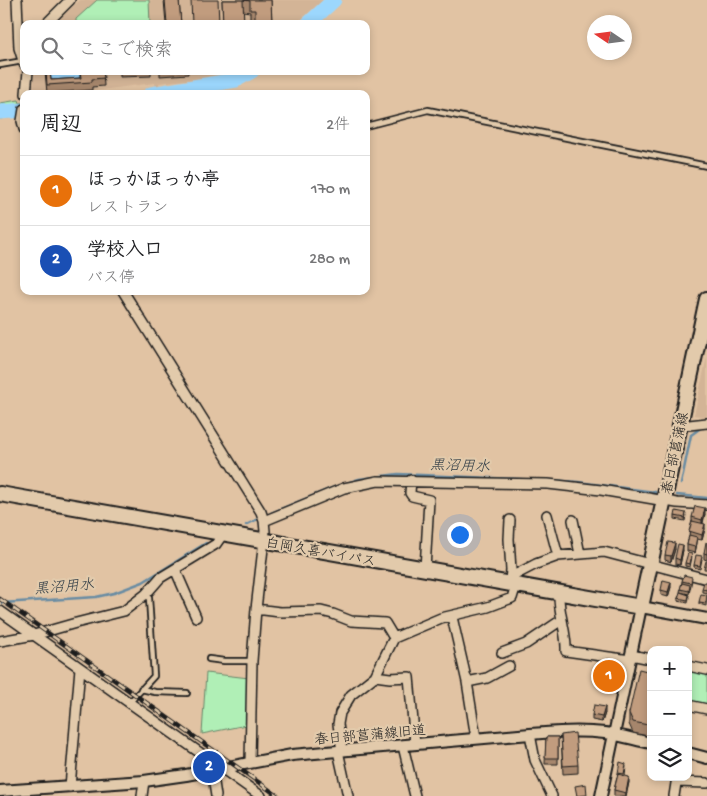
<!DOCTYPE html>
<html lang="ja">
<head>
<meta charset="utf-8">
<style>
  body { margin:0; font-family:"Gochi Hand","Klee One",sans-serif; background:#f2f2f2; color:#202124 }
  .controls { position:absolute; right:15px; bottom:15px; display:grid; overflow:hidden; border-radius:10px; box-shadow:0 2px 8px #0003 }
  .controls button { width:45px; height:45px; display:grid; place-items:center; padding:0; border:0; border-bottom:1px solid #e0e0e0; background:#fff; color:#202124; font:25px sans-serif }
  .compass { position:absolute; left:587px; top:15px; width:45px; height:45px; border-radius:50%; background:#fff; box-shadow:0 2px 8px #0003; rotate:283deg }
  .you { position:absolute; left:459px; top:534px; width:18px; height:18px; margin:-12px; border:4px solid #fff; border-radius:50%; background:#1a73e8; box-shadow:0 0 0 8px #1a73e833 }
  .badge { display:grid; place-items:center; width:32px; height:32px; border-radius:50%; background:#b45309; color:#fff; font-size:16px; font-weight:700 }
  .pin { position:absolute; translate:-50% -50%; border:2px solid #fff; box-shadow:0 1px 5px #0006 }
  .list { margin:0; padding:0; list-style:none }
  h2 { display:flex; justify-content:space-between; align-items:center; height:65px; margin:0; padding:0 20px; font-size:21px }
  h2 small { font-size:16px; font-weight:400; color:#757577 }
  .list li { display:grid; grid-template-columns:32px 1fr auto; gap:15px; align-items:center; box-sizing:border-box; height:70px; padding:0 20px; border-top:1px solid #e0e0e0 }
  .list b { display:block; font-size:19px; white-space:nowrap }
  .list p { margin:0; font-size:16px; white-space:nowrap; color:#757577 }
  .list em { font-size:16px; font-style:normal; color:#757577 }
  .icon { flex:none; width:28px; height:28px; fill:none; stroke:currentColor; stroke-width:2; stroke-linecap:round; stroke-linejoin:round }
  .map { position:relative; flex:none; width:707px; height:796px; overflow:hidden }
  .search { position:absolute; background:#fff; box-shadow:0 2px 8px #0003; left:20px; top:20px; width:350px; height:55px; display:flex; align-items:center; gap:12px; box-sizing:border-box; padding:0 18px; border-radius:10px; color:#757577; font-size:19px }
  .panel { position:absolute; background:#fff; box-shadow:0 2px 8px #0003; left:20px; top:90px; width:350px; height:205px; border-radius:10px }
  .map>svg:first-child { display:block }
</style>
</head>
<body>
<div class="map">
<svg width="707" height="796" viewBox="0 0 707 796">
  <rect width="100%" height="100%" fill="#e1c3a3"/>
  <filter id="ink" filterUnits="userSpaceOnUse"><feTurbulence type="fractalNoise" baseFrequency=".02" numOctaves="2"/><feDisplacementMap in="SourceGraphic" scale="10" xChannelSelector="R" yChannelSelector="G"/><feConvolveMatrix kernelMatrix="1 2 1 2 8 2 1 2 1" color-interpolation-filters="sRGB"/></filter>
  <g filter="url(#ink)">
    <!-- built -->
    <path fill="#d3b496" d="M80,0H323L296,24H54Z
      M35,71H231L203,78L159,83L160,94H157L155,83L69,94H32Z
      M707,357V417L694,415Z"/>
    <!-- green -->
    <path fill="#b0efb6" stroke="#668669" d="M97,0H149L150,24H76V19Z
      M19,100L20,103H24V115L0,119V103Z
      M688,669L707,673V706L688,703Z
      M206,673L249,678L246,725L202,734Z"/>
    <!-- water -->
    <path fill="#9cd7fd" stroke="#698ca3" d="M50,71H80L81,86L51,88Z"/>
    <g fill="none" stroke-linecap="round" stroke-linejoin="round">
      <!-- stream -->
      <path stroke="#698ca3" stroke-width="2.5" d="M550,480L578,482L655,492
        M681,484L691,435L702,427
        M677,495L707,498
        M271,513L332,488L359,479L398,474L542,480
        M246,525L258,519
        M2,603L96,597L114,593L143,582L206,543"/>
      <!-- river -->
      <path stroke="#9cd7fd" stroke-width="15" d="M308,24L334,0
        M151,94L236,80L252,71
        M0,112L24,110"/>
      <!-- service casing -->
      <g stroke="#1c1c1c" stroke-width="8">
        <path id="service" d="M0,65L23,61
          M366,126L428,110L707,166
          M209,659L224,661H252
          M141,689L155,692L187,693
          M130,702L154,676L149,598L146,594"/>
      </g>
      <!-- minor casing -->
      <g stroke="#1c1c1c" stroke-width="12">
        <path id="minor" d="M17,0L19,48L24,64
          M46,24L70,0
          M26,94L28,71
          M24,109L22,121L24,129
          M123,291L261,512L264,521L265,531L256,609L252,661L250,762
          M681,423L689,425L707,423
          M411,480L410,493L412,496L429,500L425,569
          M547,515L558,556
          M510,520L509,539L511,570L510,581
          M573,520L580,554
          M264,521L344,488L378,481L548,484L601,490L677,503L707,505
          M175,569L196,617
          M511,577L536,564L558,556L604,552L707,579
          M559,593C558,613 567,632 566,651L630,660
          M256,609L280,612L321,611L333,614L351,621L385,623L394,638L441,618L488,607L512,598L516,585
          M0,611L261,796
          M452,617L467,682L476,738
          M0,641L34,635L76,623L124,611L146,594L160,578L216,544L223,534
          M502,653L526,644L557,623L562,621
          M631,655L651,659
          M688,666L707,670
          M375,676L390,678L409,677L415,744
          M467,682L487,678L509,666
          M688,705L707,709
          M530,734L535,760L552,796
          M403,746L415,796
          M338,751L348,796
          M342,751L338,724L340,713L351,695L375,676L394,638
          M212,770L216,796
          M677,782L707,783
          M70,787L80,668
          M142,796L144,781
          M674,796L677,777"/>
      </g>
      <!-- tertiary casing -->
      <g stroke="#1c1c1c" stroke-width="14">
        <path id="tertiary" d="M688,753L707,758
          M0,791L144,781L186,775L292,755L530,734C555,732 580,730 605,733C620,735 636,740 651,743
          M601,796L641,607L707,619"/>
      </g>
      <!-- primary casing -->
      <g stroke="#1c1c1c" stroke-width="18">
        <path id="primary" d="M0,494L641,607L707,299"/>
      </g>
      <!-- service -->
      <use href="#service" stroke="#e2caab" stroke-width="4.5"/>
      <!-- minor -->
      <use href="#minor" stroke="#e2caab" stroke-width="9"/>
      <!-- tertiary -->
      <use href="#tertiary" stroke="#e2caab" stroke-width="10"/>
      <!-- primary -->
      <use href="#primary" stroke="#e2caab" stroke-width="14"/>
      <!-- rail casing -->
      <g stroke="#1c1c1c" stroke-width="4.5">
        <path id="rail" d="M0,599L278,796"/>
      </g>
      <!-- rail -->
      <use href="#rail" stroke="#e2caab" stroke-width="2.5" stroke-dasharray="8" stroke-linecap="butt"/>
    </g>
    <!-- wall -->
    <path fill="#a6866c" stroke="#1c1c1c" d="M164,0H179L181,24H166Z
      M222,0H271L272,24H255V21H250V12L243,11L244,24H223Z
      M45,71H50L51,80L80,78V71H103L104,86L92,87V90L47,93Z
      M120,71H151V76L120,77Z
      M160,71H188V74L160,76Z
      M705,514L703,523L705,529L702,540L697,539V543L695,553L687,551V545L692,521V517Z
      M686,515L685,521L675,519V516Z
      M707,543V560L704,559V553Z
      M675,549L671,562L665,560V555Z
      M683,550L680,565L675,564V558Z
      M692,557L690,567L685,566V563Z
      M702,559L700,569L694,567V565Z
      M692,580L689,594L680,592L682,581Z
      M707,582V593L702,592V589Z
      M671,587L668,597L661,595V590Z
      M707,595L706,606L699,604V602Z
      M689,597L688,603L678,601V598Z
      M616,666L611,688L602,686V681Z
      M651,672L648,736L633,733L629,724V713Z
      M605,713L602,722L592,720V715Z
      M561,735L578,765V773L563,774Z
      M546,737H558V764H545Z
      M626,766L625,776L629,782L626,796H614V790L618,773Z"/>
    <!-- shaded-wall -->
    <path fill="#876d58" stroke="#1c1c1c" d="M705,508V514L702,525V520Z
      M705,524V529L702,540V535Z
      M697,537V543L695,553V547Z
      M675,543V549L671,562V556Z
      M683,545V550L680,565V560Z
      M671,582V587L668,597V592Z
      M616,660V666L611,688V683Z
      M605,707V713L602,722V717Z
      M651,712V723L648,736V725Z
      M629,777V782L626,796V793Z"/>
    <!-- building -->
    <path fill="#c19c7e" stroke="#1c1c1c" d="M165,0H179L181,24H167Z
      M191,0H218L219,24H192Z
      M222,0H243L244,24H223Z
      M244,0H271L272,24H255V10H250V1Z
      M46,71H50L51,80L81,78L80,71H103L104,78L92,79V82L47,85Z
      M695,506L705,508L702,520L692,517Z
      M676,511L686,513L685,518L675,516Z
      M692,521L705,524L702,535L689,531Z
      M689,535L697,537L695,547L687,545Z
      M668,542L675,543L671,556L665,555Z
      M706,542L707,543V554L704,553Z
      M678,544L683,545L680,560L675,558Z
      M688,553L692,554L690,564L685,563Z
      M696,555L702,556L700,566L694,565Z
      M706,561H707V569H704Z
      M684,575L692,577L691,583L682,581Z
      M663,580L671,582L668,592L661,590Z
      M704,582H707V590L702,589Z
      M682,583L690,585L689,591L680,589Z
      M680,592L689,595L688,600L678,598Z
      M701,594L707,595L706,603L699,602Z
      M607,659L616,660L611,683L602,681Z
      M639,669L651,672V712L648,725L633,722L629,713Z
      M594,705L605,707L602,717L592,715Z
      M575,733L578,765L563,766L561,735Z
      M546,737H558V758H545Z
      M620,762L626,764L624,774L618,773Z
      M618,774L629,777L626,793L614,790Z
      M586,784L587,795L577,796L575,786Z"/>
  </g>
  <g text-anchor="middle" stroke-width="4.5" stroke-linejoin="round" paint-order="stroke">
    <!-- street labels -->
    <g font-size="14" fill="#1c1c1c" stroke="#e2caab">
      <text transform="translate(674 453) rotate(-78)" y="5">春日部菖蒲線</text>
      <text transform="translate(321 551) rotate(10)" y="5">白岡久喜バイパス</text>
      <text transform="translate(370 734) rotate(-5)" y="5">春日部菖蒲線旧道</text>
    </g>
    <!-- water labels -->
    <g font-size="15" font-style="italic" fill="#364149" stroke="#e2caab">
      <text transform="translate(460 465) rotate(2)" y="5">黒沼用水</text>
      <text transform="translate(64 586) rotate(-5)" y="5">黒沼用水</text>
    </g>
  </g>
</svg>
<div class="controls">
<button>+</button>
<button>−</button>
<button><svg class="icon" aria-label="layers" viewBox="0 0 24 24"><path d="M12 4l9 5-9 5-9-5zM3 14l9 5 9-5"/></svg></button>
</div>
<svg class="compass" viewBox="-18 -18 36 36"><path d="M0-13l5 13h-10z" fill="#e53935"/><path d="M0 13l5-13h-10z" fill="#757577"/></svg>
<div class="you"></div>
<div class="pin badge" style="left:609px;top:676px;background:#e8710a">1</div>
<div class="pin badge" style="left:209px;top:767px;background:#1a4fb4">2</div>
<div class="search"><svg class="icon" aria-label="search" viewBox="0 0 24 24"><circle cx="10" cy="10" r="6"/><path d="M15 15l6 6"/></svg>ここで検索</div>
<section class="panel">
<h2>周辺<small>2件</small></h2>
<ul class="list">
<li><span class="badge" style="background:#e8710a">1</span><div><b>ほっかほっか亭</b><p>レストラン</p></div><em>170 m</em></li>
<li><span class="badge" style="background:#1a4fb4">2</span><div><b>学校入口</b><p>バス停</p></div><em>280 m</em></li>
</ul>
</section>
</div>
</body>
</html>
